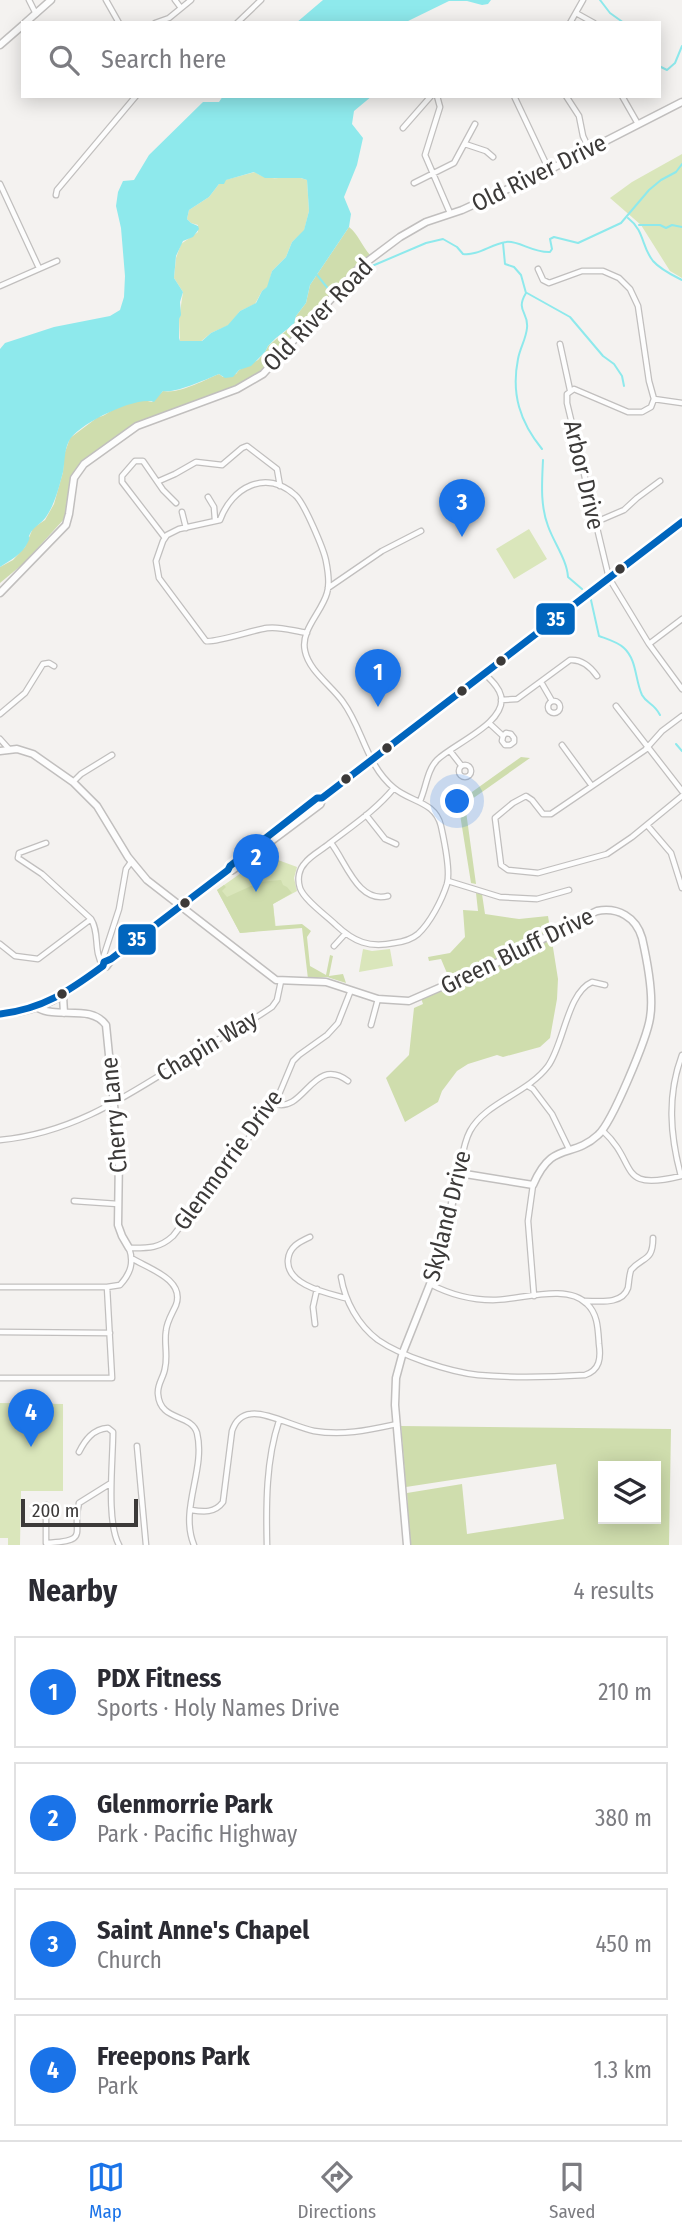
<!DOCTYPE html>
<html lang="en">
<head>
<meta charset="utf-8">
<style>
  body { margin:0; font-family:"Fira Sans Condensed",sans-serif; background:#f7f7f7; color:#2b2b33 }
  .controls { position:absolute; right:21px; bottom:21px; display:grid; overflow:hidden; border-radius:0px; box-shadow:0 4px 18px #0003 }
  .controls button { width:63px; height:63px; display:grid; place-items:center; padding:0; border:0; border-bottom:2px solid #e1e1e2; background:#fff; color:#2b2b33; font:35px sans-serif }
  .scale { position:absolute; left:21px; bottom:18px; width:117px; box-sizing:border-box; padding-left:7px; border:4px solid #3c3a39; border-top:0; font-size:19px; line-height:24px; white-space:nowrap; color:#3c3a39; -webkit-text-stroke:5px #fff; paint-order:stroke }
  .you { position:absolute; left:458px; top:802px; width:24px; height:24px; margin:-18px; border:5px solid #fff; border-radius:50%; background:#1a73e8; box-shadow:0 0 0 10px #1a73e833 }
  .badge { display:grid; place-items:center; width:46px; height:46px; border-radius:50%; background:#1a73e8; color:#fff; font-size:23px; font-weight:700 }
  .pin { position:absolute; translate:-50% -58px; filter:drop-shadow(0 2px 4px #0008) }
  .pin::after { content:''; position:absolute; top:37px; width:24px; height:21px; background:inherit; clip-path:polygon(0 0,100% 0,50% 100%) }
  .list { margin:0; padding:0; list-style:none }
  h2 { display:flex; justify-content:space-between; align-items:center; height:91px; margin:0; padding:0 28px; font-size:30px }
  h2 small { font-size:23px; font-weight:400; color:#7c7c81 }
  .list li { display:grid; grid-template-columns:46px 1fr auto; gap:21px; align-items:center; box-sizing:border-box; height:112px; margin:0 14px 14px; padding:0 14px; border:2px solid #e1e1e2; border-radius:0px }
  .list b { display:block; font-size:26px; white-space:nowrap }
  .list p { margin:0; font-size:23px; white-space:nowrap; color:#7c7c81 }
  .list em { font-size:23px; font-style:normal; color:#7c7c81 }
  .icon { flex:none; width:38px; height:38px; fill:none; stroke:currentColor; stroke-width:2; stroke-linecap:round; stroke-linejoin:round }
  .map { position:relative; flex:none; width:682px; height:1545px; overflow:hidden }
  .search { position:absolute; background:#fff; box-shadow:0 4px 18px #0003; left:21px; right:21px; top:21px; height:77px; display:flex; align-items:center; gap:18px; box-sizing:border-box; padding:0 24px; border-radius:0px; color:#7c7c81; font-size:26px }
  .sheet { height:595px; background:#fff }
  nav { display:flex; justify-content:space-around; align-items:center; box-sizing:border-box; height:98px; border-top:2px solid #e1e1e2; background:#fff; font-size:19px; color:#7c7c81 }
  nav a { display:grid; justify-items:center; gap:4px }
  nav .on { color:#1a73e8 }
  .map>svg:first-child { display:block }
</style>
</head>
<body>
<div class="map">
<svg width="682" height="1545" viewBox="0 0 682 1545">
  <rect width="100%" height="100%" fill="#f4f2f0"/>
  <!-- green -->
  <path fill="#dae6bb" d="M682,154V278L670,271L641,225L610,198L632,182Z
    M255,172C272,185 289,172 307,180L309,211L304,231L292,242L286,257L272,271L268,287L262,291L255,304L240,311L229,325L211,333L199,343L180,341L179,319L183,292L174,278L176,258L181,244L198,232V225L191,223L187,219L189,210L209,197L219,184H223L225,180Z
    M529,529L547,559L514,579L496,549Z
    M271,852L278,860L297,867L294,878L297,891L273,904L276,929L240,933L217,890Z
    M363,949L372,951L390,949L393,966L359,972Z
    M0,1403L63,1404V1491H21L20,1545H8V1538H0Z"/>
  <!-- forest -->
  <path fill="#cfddad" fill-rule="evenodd" d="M349,227C358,234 362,246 370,255L327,298L301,331L261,373L238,387L152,418L78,467L65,518L24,563L0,583V567L13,560L25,547L33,528L45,520L54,504L63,472L64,455L70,438L98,417C106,416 108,412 114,409C125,404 140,398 152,402L163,391C180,394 204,380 219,374L223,377L236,374L239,370L258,360L265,352L268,346L294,324L296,316L306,303L310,285Z
    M521,757L530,758L465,804L476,884L471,883L458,802Z
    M281,880L283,885L287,887L292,893L273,904L275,926L302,924L311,931L307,937L310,966L326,975L330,955L333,956L329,976L343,974L346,983L327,977L308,979L302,928L240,933L217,890L224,885L226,887L222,891L227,897L260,882Z
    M476,893L482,894L485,914L519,919L548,916L558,979L557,999L550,1038L540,1047L503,1057L497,1055L468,1064L457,1071L442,1091L438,1102L405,1122L386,1078L409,1055L414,1008L423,1004L420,995L449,978L441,959L429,961L428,957L450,953L465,937L463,910L478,911Z
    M401,1426L671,1429L669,1545H410L407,1493L462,1484L467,1534L564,1519L556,1464L406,1487ZM603,1466H656V1519H603Z"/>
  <!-- water -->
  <path fill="#8ee9ec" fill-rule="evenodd" d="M323,0H491L488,4L482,5L467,1H449L404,23H296Z
    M223,96H372L354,111L352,124L363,138L357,165L344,197L351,214L349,227L310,285L306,303L296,316L294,324L276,338L268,346L265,352L251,366L239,370L233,377L225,378L219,374C209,378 175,394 163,391L154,402C138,395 77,424 69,441C64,451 65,461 63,472C59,487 55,504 46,517C42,523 35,526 31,532C26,541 32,533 28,542C22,555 10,560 0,567V349L5,343L54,327L110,316L120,310L124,297L125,276L121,228L116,206L118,192L123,181L134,180L149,155L203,102H219ZM254,172L265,178H301L307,180L309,211L304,230L292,242L286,257L272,271L267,287L262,291L256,303L240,311L228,325L211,333L202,341H180L179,338V319L181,315L180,302L183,292L174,278L176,256L183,241L193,237L199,229L198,226L191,223L187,219L189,210L209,197L219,184H224L226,180Z"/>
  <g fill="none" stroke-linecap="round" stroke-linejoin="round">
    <!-- stream -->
    <path stroke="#8ee9ec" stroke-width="2" d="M600,0L610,13L624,23
      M659,66L667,70L675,63L682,46
      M628,218C645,231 641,246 653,261C661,270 672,275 682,280
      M639,225H660L666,228L672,225L682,227
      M503,243L505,264L514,267L521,275L526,293C515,311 529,312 527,328C526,339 520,348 518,359C511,394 520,422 542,449
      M317,275L330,291
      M527,293L570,317L603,356L614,364L622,376L624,386
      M340,296H345L351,292L372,266L426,243L443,239L457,247L463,254C478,256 491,244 506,242C518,240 533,253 550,252L552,249L550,239L554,237L578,243L621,223L649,190L661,180L676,172L682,164
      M543,460C542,482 540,505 548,526C554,543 567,560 568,577L582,589
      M591,600L599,636C607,639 618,642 624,648C637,660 635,680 642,695C647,704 654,703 660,715
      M676,744L682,751"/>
    <!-- street casing -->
    <g stroke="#c1bfbe" stroke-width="7">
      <path id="street" d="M29,0L36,14
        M106,0L119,23
        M175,0L181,8
        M576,13L594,23
        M155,23L169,18L191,0
        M237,23L261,0
        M570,23L583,0
        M437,96L440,107L425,155L450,213
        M514,96L549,170
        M566,96L579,116L583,136L589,149
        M622,96L638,124
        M403,128L431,96
        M465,144L486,151L493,157
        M414,183L454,163L475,124
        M0,184L39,268
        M56,195L57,190L136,96
        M538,269L543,280L549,283L582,271H603L619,278L630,289L638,306L649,381L654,399L651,407L642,412H628L574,389L567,394V403L609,578L649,644L682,689
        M0,286L57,261
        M560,344L570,390
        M654,399L682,403
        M159,481L175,474L196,462L222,465L242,448L247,446L277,469L280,486
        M208,497L214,507L215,520
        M182,512L186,528
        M596,522L624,510L637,498L660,481
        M165,538L122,482V476L135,461H143L163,490L176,503
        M328,588L382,551L421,531
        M307,633C293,631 280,626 267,628C253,630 215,643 206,641L159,578L156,561L163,541L167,535L179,529L220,520C232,487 266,469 295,495C304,502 324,550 326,561C328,571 330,584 327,593C322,612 300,630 305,651C309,671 332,686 343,702C363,729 366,765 394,788C410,802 435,801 441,826C444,840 451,870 447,884C442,900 430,923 418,934C411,940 402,942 394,943C369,948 354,942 336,925C327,916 304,900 300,888C297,879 299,869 305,863C311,855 322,850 330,843C352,826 376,810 394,788
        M649,644L682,619
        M541,682L552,701
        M501,700L517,699L570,660C582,659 590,666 597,676
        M548 707a6 6 0 1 1 12 0a6 6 0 1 1-12 0Z
        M616,706L682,791
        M0,714L25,693L43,664L49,663L54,666
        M682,716L662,731L645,750L551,814H543L532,800L526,796L513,803L495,818L501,865L508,870L538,873L607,854L632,837L682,796
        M489,723L503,736L502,741L505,745H510L514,742V738L511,734L506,733L503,736
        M0,739L9,749
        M562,745L592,786
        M450,751L461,765
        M459 771a6 6 0 1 1 12 0a6 6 0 1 1-12 0Z
        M73,782L81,774L112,755
        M420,801C426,788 427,770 437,760C453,744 507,723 501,696C499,687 491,680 485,674
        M366,815L385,839L396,844
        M647,825L671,853L682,888
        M46,843L19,853L18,858L42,874L91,919C100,933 93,951 103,966
        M331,843C346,862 358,904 388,896
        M448,881L500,897L537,899L569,890
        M0,944L15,956L38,959L91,919
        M334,946L345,934
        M103,965V958L119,909L126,869L131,862
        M371,1025L378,999
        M528,1086L533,1089L552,1114L569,1149
        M275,1104C305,1113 313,1055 348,1081
        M603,1131C639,1164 616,1192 681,1176
        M0,1140C78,1133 135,1090 199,1051C223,1036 249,1023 272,1007L277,1000L281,981
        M459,1173C462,1159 463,1144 470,1131C486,1102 527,1094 548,1066C564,1044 567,993 592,982L605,985
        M681,1176C670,1135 667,1095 682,1055
        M533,1185L528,1221L534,1296
        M74,1201L118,1204
        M310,1237C299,1242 289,1247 288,1260C286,1285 327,1293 345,1298
        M133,1259C150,1269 185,1280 176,1305C172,1314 167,1321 166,1331C164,1343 168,1356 165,1368C164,1377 157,1384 158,1394C160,1422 191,1413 197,1433C206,1470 179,1509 194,1545
        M341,1277C345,1301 358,1325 378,1340C401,1356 450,1372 478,1375C512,1378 552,1377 585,1375C600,1370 601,1358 599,1344C598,1330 598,1314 587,1304C567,1283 520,1300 493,1300C472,1300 449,1294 430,1284
        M0,1287H107L120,1285C131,1273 134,1262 129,1248C147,1248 159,1249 173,1236L275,1104L293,1061L299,1055L327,1035L338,1023L351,990
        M585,1301C599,1301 622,1305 628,1288C629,1282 629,1276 631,1270C643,1256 653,1262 653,1238
        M315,1324L313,1307L317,1289
        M0,1332L110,1333
        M0,1378H112L107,1287
        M137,1446L146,1545
        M79,1452C85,1440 93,1429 108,1428L113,1432C113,1461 106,1521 119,1545
        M46,1505V1543
        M191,1510C204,1512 215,1513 223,1502L232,1431C235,1422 240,1415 251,1414C264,1411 298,1428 314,1431C343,1436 369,1430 397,1424
        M46,1543C92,1541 71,1533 79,1503L111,1483
        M267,1545C266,1504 266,1460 279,1421"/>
    </g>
    <!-- secondary casing -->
    <g stroke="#c1bfbe" stroke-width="9">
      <path id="secondary" d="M25,23L51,0
        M0,45L23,25
        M0,593L66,525L69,514L74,478L84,464L137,426L237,389L263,374L360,267L400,237L426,222L462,210L549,170L682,102
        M0,751L17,749L33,754L73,782L97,806L128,857L147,880L276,980L326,982L378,999L409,1001L519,953L565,926L597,911C618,907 636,917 642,938C647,960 654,996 650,1018C647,1038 612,1123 598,1135C571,1160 553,1139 533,1185L459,1173L438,1264L403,1352L396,1378L395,1405L407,1545
        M63,996L64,1013
        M38,1008C58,1019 91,1004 106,1025L119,1155L118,1225L122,1236L129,1248"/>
    </g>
    <!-- primary casing -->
    <g stroke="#c1bfbe" stroke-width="10">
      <path id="primary" d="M228,870L230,866L317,798H322L682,522
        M0,1014C45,1011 68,992 103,966H106L111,959L228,870H232L320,804L322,798"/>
    </g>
    <!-- street -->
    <use href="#street" stroke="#fdfdfd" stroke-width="4.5"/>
    <!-- secondary -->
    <use href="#secondary" stroke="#fdfdfd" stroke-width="6"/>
    <!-- primary -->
    <use href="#primary" stroke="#fdfdfd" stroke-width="7"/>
    <!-- bus-1 casing -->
    <g stroke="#fff" stroke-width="12">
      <path id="bus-1" d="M0,1014C43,1009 69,991 103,966L104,962L111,959L228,870L230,866L317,798H322L682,522"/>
    </g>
    <!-- bus-1 -->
    <use href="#bus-1" stroke="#0065bd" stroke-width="7"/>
  </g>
  <!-- markers -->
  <g fill="#3c3a39" stroke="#fff" stroke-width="2.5">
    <circle cx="620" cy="569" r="6"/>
    <circle cx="501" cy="661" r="6"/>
    <circle cx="462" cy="691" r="6"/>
    <circle cx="387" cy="748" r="6"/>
    <circle cx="346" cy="779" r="6"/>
    <circle cx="185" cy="903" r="6"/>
    <circle cx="62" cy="994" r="6"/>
  </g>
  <g text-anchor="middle" stroke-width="7" stroke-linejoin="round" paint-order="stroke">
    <!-- street labels -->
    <g font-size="24" fill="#3c3a39" stroke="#fff">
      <text transform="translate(539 173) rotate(-26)" y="8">Old River Drive</text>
      <text transform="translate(318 315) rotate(-46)" y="8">Old River Road</text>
      <text transform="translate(584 475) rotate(77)" y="8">Arbor Drive</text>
      <text transform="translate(517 951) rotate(-26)" y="8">Green Bluff Drive</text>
      <text transform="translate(207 1046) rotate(-31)" y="8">Chapin Way</text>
      <text transform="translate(114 1115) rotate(-95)" y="8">Cherry Lane</text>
      <text transform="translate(228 1160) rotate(-54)" y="8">Glenmorrie Drive</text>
      <text transform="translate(447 1216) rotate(-76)" y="8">Skyland Drive</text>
    </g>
  </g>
  <g stroke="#fff" stroke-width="2.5">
    <rect x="535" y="602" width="41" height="34" rx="7" fill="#0065bd"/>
    <rect x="117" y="923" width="40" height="33" rx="7" fill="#0065bd"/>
  </g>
  <g font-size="19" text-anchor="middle" font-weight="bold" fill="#fff">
    <text x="556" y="626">35</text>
    <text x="137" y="946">35</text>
  </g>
</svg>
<div class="controls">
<button><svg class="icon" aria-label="layers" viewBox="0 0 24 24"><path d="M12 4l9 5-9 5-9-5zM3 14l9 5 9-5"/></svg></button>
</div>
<div class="scale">200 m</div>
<div class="you"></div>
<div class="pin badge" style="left:378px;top:707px">1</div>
<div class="pin badge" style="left:256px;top:892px">2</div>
<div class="pin badge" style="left:462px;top:537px">3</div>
<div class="pin badge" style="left:31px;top:1447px">4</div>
<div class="search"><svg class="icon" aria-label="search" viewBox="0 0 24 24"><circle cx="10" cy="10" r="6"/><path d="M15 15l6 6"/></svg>Search here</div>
</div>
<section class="sheet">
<h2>Nearby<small>4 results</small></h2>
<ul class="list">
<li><span class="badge">1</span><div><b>PDX Fitness</b><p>Sports · Holy Names Drive</p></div><em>210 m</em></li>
<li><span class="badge">2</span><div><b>Glenmorrie Park</b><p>Park · Pacific Highway</p></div><em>380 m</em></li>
<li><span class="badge">3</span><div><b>Saint Anne's Chapel</b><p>Church</p></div><em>450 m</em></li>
<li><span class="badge">4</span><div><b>Freepons Park</b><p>Park</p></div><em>1.3 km</em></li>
</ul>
</section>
<nav>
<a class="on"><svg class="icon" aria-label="map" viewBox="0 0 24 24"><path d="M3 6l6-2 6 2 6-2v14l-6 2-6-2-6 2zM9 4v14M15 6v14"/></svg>Map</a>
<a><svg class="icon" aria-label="directions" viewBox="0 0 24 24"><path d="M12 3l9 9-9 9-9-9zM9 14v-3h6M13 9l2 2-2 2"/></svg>Directions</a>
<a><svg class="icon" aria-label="saved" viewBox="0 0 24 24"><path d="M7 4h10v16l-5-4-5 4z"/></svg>Saved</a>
</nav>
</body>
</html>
